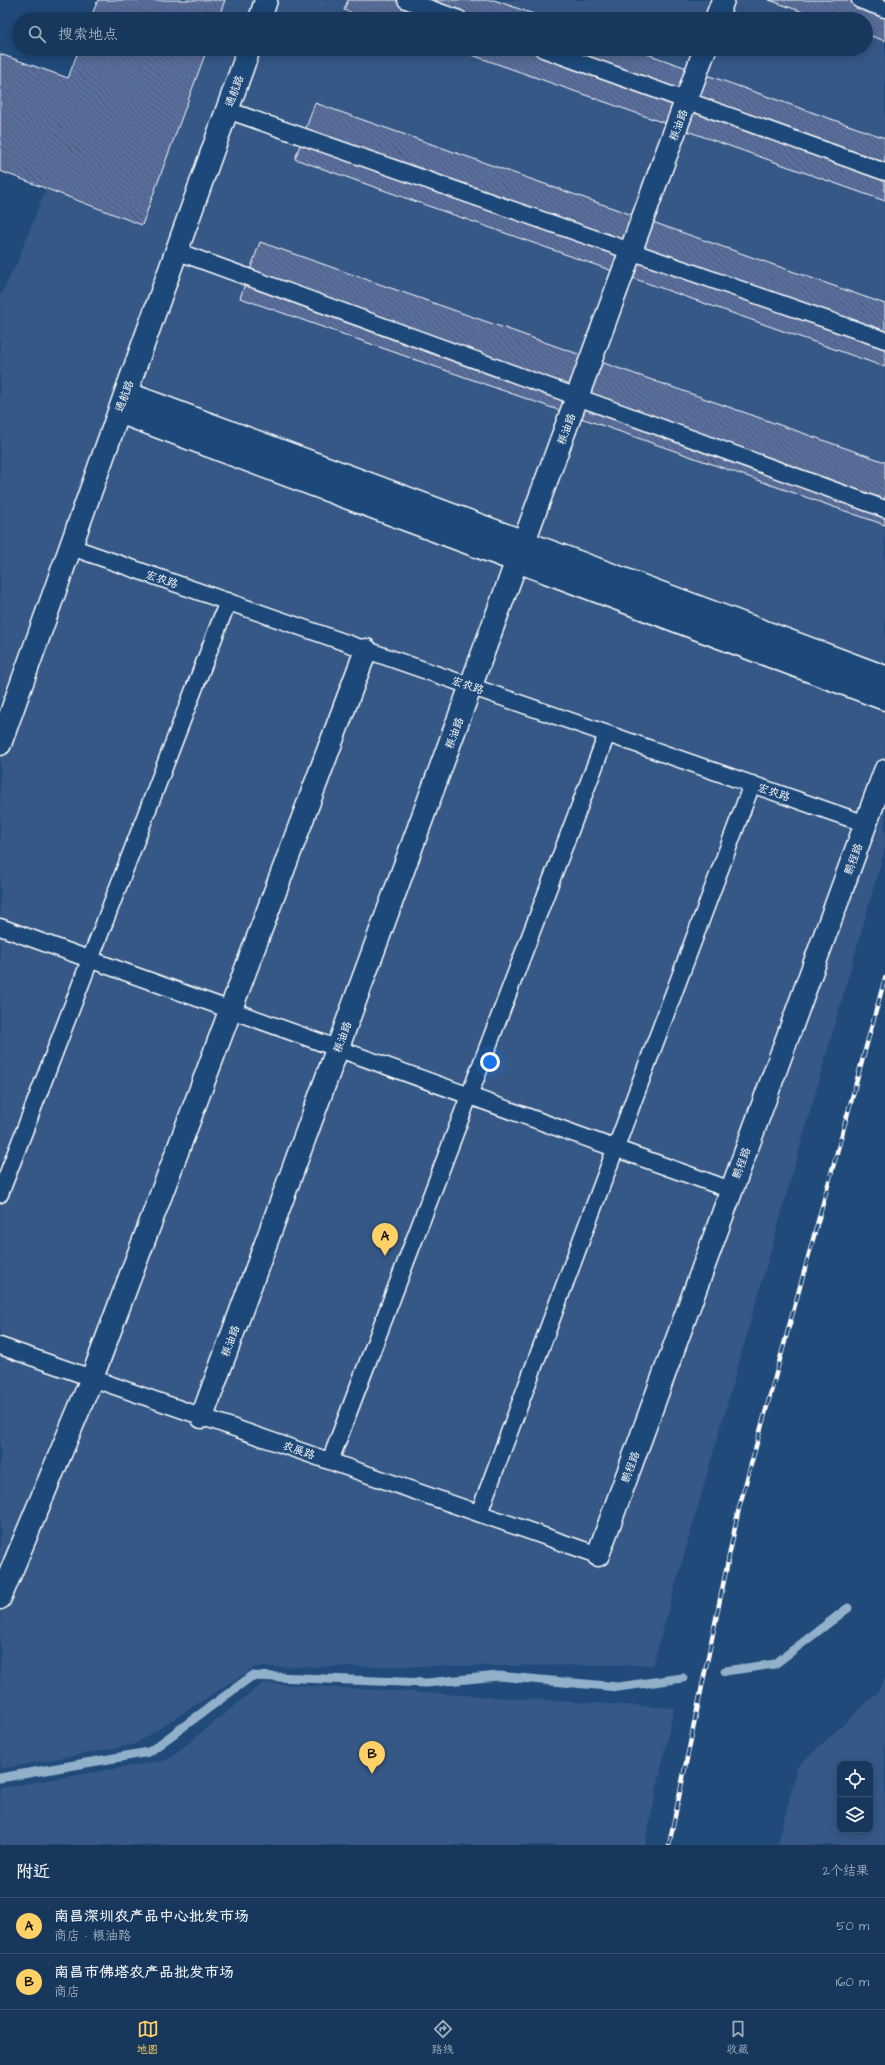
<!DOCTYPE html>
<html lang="zh">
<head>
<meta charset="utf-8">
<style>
  body { margin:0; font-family:"Architects Daughter","LXGW WenKai TC",sans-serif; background:#244365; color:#f1f3f6 }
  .controls { position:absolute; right:12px; bottom:12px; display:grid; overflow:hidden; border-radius:8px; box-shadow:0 2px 10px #0003 }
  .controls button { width:36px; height:36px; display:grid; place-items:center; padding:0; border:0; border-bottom:1px solid #365272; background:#17385c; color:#f1f3f6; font:20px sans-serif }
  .you { position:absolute; left:490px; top:1062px; width:14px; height:14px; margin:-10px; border:3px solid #fff; border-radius:50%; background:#1a73e8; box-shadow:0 0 0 6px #1a73e833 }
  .badge { display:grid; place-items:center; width:26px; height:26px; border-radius:50%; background:#ffd166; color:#111; font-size:13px; font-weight:700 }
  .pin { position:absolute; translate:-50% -33px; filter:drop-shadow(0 1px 2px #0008) }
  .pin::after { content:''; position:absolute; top:21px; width:14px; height:12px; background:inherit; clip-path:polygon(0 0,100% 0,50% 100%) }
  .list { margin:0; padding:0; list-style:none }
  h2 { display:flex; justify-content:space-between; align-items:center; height:52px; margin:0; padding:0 16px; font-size:17px }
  h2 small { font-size:13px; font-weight:400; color:#9eacbb }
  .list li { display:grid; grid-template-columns:26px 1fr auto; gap:12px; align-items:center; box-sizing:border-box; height:56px; padding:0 16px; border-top:1px solid #365272 }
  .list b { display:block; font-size:15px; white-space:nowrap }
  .list p { margin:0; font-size:13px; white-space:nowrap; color:#9eacbb }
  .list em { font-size:13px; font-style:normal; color:#9eacbb }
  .icon { flex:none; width:22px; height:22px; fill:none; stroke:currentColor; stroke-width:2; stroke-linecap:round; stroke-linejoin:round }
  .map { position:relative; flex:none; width:885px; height:1845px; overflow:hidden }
  .search { position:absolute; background:#17385c; box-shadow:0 2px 10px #0003; left:12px; right:12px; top:12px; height:44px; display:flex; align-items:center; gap:10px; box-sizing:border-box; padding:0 14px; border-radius:22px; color:#9eacbb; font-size:15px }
  .sheet { height:164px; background:#17385c }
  nav { display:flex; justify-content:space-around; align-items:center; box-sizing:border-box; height:56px; border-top:1px solid #365272; background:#17385c; font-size:11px; color:#9eacbb }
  nav a { display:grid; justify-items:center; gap:2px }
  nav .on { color:#ffd166 }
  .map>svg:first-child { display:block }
</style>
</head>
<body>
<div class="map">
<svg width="885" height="1845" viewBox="0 0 885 1845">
  <defs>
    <pattern id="building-back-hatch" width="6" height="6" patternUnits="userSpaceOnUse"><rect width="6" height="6" fill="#596e9e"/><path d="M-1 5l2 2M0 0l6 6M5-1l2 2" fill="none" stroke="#515a6d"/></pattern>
  </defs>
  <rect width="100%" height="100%" fill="#1f4a7a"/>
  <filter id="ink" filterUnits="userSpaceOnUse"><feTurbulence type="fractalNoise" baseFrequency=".025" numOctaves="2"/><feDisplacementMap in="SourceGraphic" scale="8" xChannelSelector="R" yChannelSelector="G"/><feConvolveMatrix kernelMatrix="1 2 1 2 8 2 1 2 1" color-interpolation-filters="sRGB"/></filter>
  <g filter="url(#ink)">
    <!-- built -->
    <path fill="#345887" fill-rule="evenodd" d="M119,0H885V848L653,1665L255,1667L133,1745L0,1769V296L16,265L100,49H866V19H112Z
      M885,1678V1845H778L797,1767L876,1694ZM840,1764H870V1830H840Z
      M263,1683L674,1708L645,1845H0V1788L167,1760Z"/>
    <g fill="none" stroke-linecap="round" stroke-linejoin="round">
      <!-- stream -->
      <path stroke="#92b0ca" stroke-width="9" d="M725,1671L775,1664L848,1608
        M0,1778L149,1752L252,1676L426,1683L498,1676L618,1687L683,1678"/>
    </g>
    <!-- building -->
    <path fill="url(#building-back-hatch)" stroke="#fff" d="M98,0H225L218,19H90Z
      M348,0H494L548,19H369L344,10Z
      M769,0H885V41L866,34V19H823Z
      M79,49H207L142,225L0,171V54L68,78Z
      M455,49H633L885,138V201Z
      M315,103L885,304V367L295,159Z
      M260,242L885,462V525L240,298Z"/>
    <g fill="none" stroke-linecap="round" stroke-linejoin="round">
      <!-- service casing -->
      <g stroke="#fff" stroke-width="19">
        <path id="service" d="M406,0L459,19
          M860,0L885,9
          M543,49L885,172
          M227,110L885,340
          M176,251L885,509
          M71,547L866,824
          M0,927L731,1190
          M0,1194L228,601
          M0,1346L598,1555
          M330,1461L607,734
          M479,1513L752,784"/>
      </g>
      <!-- minor casing -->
      <g stroke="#fff" stroke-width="25">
        <path id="minor" d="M260,19L266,0
          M716,19L723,0
          M126,393L885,677
          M119,412L885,699
          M0,744L249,49
          M202,1417L705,49
          M598,1555L885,771
          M0,1598L92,1378L366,650"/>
      </g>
      <!-- service -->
      <use href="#service" stroke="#1f4a7a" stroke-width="16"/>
      <!-- minor -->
      <use href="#minor" stroke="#1f4a7a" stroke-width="22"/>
      <!-- rail casing -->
      <g stroke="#fff" stroke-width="4.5">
        <path id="rail" d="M669,1845L739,1508L885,978"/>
      </g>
      <!-- rail -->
      <use href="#rail" stroke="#1f4a7a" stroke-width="3" stroke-dasharray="9" stroke-linecap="butt"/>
    </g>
  </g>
  <g text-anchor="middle" stroke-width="3" stroke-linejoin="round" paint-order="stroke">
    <!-- street labels -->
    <g font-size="11" fill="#fff" stroke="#1f4a7a">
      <text transform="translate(234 91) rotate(-70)" y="4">通航路</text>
      <text transform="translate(678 125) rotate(-70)" y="4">粮油路</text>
      <text transform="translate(124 396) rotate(-70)" y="4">通航路</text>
      <text transform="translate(566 429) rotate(-70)" y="4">粮油路</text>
      <text transform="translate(162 579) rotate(19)" y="4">宏农路</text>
      <text transform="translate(468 685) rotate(19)" y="4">宏农路</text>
      <text transform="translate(454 733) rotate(-70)" y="4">粮油路</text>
      <text transform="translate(774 792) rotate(19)" y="4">宏农路</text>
      <text transform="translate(853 859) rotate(-70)" y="4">鹏程路</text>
      <text transform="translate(342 1037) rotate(-70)" y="4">粮油路</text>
      <text transform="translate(741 1163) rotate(-70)" y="4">鹏程路</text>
      <text transform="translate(230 1341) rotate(-70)" y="4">粮油路</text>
      <text transform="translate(299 1450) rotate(19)" y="4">农展路</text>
      <text transform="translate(630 1467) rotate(-70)" y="4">鹏程路</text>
    </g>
  </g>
</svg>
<div class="controls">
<button><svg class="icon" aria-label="locate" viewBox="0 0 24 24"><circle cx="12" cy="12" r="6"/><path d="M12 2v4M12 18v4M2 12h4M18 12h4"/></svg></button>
<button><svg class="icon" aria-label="layers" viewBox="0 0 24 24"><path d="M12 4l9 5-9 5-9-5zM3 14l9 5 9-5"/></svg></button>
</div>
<div class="you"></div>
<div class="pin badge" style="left:385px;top:1256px">A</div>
<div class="pin badge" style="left:372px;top:1774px">B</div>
<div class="search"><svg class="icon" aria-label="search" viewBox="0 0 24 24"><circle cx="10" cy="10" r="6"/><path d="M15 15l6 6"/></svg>搜索地点</div>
</div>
<section class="sheet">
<h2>附近<small>2个结果</small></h2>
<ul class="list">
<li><span class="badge">A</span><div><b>南昌深圳农产品中心批发市场</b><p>商店 · 粮油路</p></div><em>50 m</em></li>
<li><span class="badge">B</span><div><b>南昌市佛塔农产品批发市场</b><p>商店</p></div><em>160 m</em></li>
</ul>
</section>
<nav>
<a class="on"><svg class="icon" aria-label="map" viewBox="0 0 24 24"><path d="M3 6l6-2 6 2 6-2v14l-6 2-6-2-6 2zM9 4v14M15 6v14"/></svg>地图</a>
<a><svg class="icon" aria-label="directions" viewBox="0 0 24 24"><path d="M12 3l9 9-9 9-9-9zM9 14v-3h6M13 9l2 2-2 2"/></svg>路线</a>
<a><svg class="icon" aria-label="saved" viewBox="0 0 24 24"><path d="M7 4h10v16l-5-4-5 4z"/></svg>收藏</a>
</nav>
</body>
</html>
